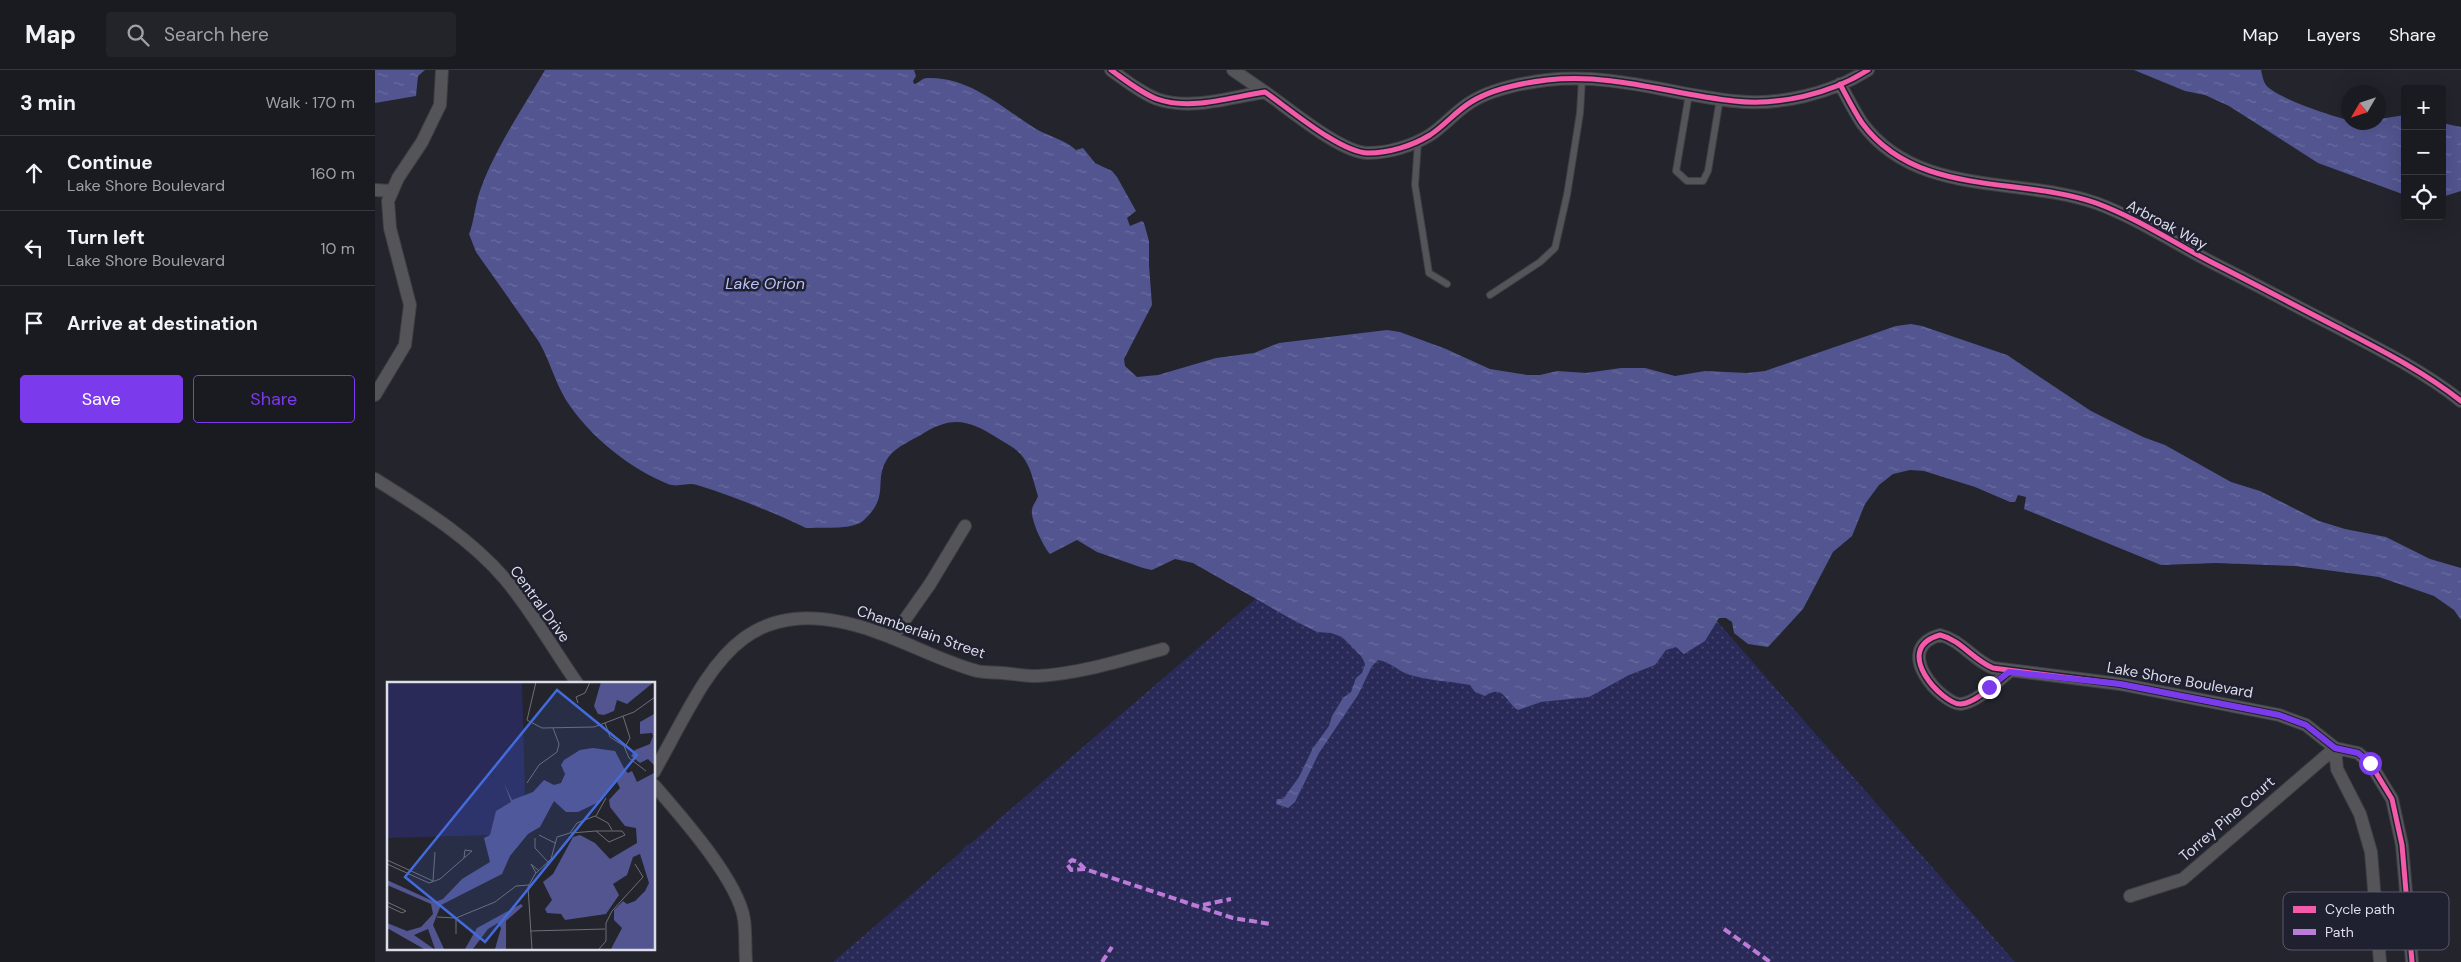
<!DOCTYPE html>
<html lang="en">
<head>
<meta charset="utf-8">
<style>
  body { margin:0; font-family:"DM Sans",sans-serif; background:#23242a; color:#f1f3f6 }
  .controls { position:absolute; right:15px; top:15px; display:grid; overflow:hidden; border-radius:5px; box-shadow:0 5px 20px #0002 }
  .controls button { width:45px; height:45px; display:grid; place-items:center; padding:0; border:0; border-bottom:1px solid #38393f; background:#1a1b21; color:#f1f3f6; font:25px sans-serif }
  .compass { position:absolute; left:1966px; top:15px; width:45px; height:45px; border-radius:50%; background:#1a1b21; box-shadow:0 5px 20px #0002; rotate:231deg }
  .stop { position:absolute; width:15px; height:15px; margin:-11px; border:4px solid #7c3aed; border-radius:50%; background:#fff }
  .stop.end { background:#7c3aed; border-color:#fff; box-shadow:0 1px 5px #0008 }
  .list { margin:0; padding:0; list-style:none }
  h2 { display:flex; justify-content:space-between; align-items:center; height:65px; margin:0; padding:0 20px; font-size:21px }
  h2 small { font-size:16px; font-weight:400; color:#9fa1a5 }
  .list li { display:grid; grid-template-columns:32px 1fr auto; gap:15px; align-items:center; box-sizing:border-box; height:75px; padding:0 20px; border-top:1px solid #38393f }
  .list b { display:block; font-size:19px; white-space:nowrap }
  .list p { margin:0; font-size:16px; white-space:nowrap; color:#9fa1a5 }
  .list em { font-size:16px; font-style:normal; color:#9fa1a5 }
  .actions { display:flex; gap:10px; padding:15px 20px }
  .actions a { flex:1; padding:11px 0; border:1px solid #7c3aed; border-radius:5px; text-align:center; font-size:18px; color:#7c3aed }
  .actions .main { background:#7c3aed; color:#fff }
  .icon { flex:none; width:28px; height:28px; fill:none; stroke:currentColor; stroke-width:2; stroke-linecap:round; stroke-linejoin:round }
  .map { position:relative; flex:none; width:2086px; height:892px; overflow:hidden }
  header { display:flex; align-items:center; gap:30px; box-sizing:border-box; height:70px; padding:0 25px; background:#1a1b21; border-bottom:1px solid #38393f }
  header strong { font-size:24px }
  nav { display:flex; gap:28px; margin-inline-start:auto; font-size:18px }
  .search { width:350px; height:45px; background:#23242a; display:flex; align-items:center; gap:12px; box-sizing:border-box; padding:0 18px; border-radius:5px; color:#9fa1a5; font-size:19px }
  main { display:flex }
  aside { flex:1; background:#1a1b21 }
  .map>svg:first-child { display:block }
</style>
</head>
<body>
<header>
<strong>Map</strong>
<div class="search"><svg class="icon" aria-label="search" viewBox="0 0 24 24"><circle cx="10" cy="10" r="6"/><path d="M15 15l6 6"/></svg>Search here</div>
<nav><a>Map</a><a>Layers</a><a>Share</a></nav>
</header>
<main>
<aside>
<h2>3 min<small>Walk · 170 m</small></h2>
<ul class="list">
<li><svg class="icon" aria-label="ahead" viewBox="0 0 24 24"><path d="M12 20V5M6 11l6-6 6 6"/></svg><div><b>Continue</b><p>Lake Shore Boulevard</p></div><em>160 m</em></li>
<li><svg class="icon" aria-label="left" viewBox="0 0 24 24"><path d="M17 20v-9H6M10 6l-5 5 5 5"/></svg><div><b>Turn left</b><p>Lake Shore Boulevard</p></div><em>10 m</em></li>
<li><svg class="icon" aria-label="arrive" viewBox="0 0 24 24"><path d="M6 21V4h12l-3 4 3 4H6"/></svg><div><b>Arrive at destination</b></div></li>
</ul>
<div class="actions"><a class="main">Save</a><a>Share</a></div>
</aside>
<div class="map">
<svg width="2086" height="892" viewBox="0 0 2086 892">
  <defs>
    <pattern id="grass-dots" width="8" height="8" patternUnits="userSpaceOnUse" patternTransform="scale(1.25)"><rect width="8" height="8" fill="#2a2a58"/><path d="M2 2h.1M6 6h.1" fill="none" stroke="#484870" stroke-width="1.8" stroke-linecap="round"/></pattern>
    <pattern id="water-ripples" width="26" height="14" patternUnits="userSpaceOnUse" patternTransform="scale(1.25)"><rect width="26" height="14" fill="#52558f"/><path d="M2 4q2-2 4 0t4 0M15 11q2-2 4 0t4 0" fill="none" stroke="#6a6d9f"/></pattern>
  </defs>
  <rect width="100%" height="100%" fill="#23242c"/>
  <!-- grass -->
  <path fill="url(#grass-dots)" d="M1133,312L1640,892H458L587,781L591,775L595,774Z"/>
  <!-- water -->
  <path fill="url(#water-ripples)" d="M0,0H50L43,6L41,26L0,33Z
    M170,0H539L541,6L538,11L539,14C544,14 546,8 552,8C594,6 628,38 661,59C675,67 689,69 701,80L708,78L720,93L737,101L742,107L761,141L752,148L755,156L767,151L769,153L774,171V195L777,235L749,289L750,296L762,307L783,305L841,288L879,283L904,273L1012,260L1025,262L1071,279L1115,299L1152,305H1165L1182,301L1211,303L1246,298H1270L1300,306L1330,301L1372,303L1390,301L1521,256L1536,254L1547,256L1632,285L1716,341L1768,367L1790,375L1856,412L1885,421L1944,451L1970,459L2011,467L2055,489L2086,498V550L2079,540L2059,526L2004,507L1920,496L1841,493L1786,495L1649,439L1651,427L1643,425L1640,432H1635L1600,417L1549,401L1535,400L1518,404L1504,415L1490,434L1477,466L1458,482L1428,539L1393,577L1373,574L1359,563L1357,552L1351,548H1344L1330,571L1309,584L1301,577L1291,580L1280,595L1254,605L1214,627L1166,632L1143,640C1131,633 1129,613 1110,626L1100,622L1095,615C1074,611 1053,611 1032,604C1022,600 1015,592 1003,590L997,596L983,625L944,683L920,732L913,738L901,734L902,729H908L924,707L938,678L954,656L957,646L968,628L976,622L981,608L987,603L990,594L987,587L967,567L956,563L942,562L918,550L818,493L800,489L777,500L768,498L722,482L702,470L675,484C669,478 655,449 657,440C657,436 662,430 663,426C659,414 657,401 650,390C644,380 634,375 624,369C593,349 576,345 544,366C533,372 517,379 511,391C499,412 515,426 489,450C479,460 451,457 437,458H431C395,441 360,427 322,415C312,412 303,418 293,414C254,398 214,366 191,330C180,312 175,291 164,272C144,242 122,212 101,182L94,164C99,153 100,133 106,118C121,77 148,38 170,0Z
    M1759,0H1886C1887,4 1888,11 1891,15C1901,28 1957,46 1973,50L1974,52H2004V49L2030,45V125L1943,93L1854,36L1830,25L1810,21Z
    M2067,53L2086,57V121L2067,127Z"/>
  <g fill="none" stroke-linecap="round" stroke-linejoin="round">
    <!-- service casing -->
    <g stroke="#3e3f45" stroke-width="8">
      <path id="service" d="M1314,24L1301,101L1312,111H1328L1333,101L1345,28
        M1043,72L1040,115L1054,203L1072,214
        M1115,225L1165,192L1180,178L1192,125L1205,43L1207,9"/>
    </g>
    <!-- minor casing -->
    <g stroke="#3e3f45" stroke-width="14">
      <path id="minor" d="M736,0C750,10 766,23 782,29C816,41 856,27 890,22C913,38 966,83 993,83C1014,83 1037,76 1055,65C1069,56 1081,41 1096,32C1117,19 1147,13 1172,10C1240,3 1294,24 1359,31C1403,36 1456,24 1493,0
        M858,0L890,22
        M1465,14C1472,27 1479,41 1487,53C1542,128 1644,106 1721,133C1762,148 1799,173 1838,193C1878,213 1917,234 1956,254C2000,277 2047,300 2086,331
        M0,120L17,121
        M0,325L30,275L35,235L15,158L13,131L23,108L47,72L65,35L67,0
        M0,409C46,438 94,467 130,509C157,541 178,579 202,613
        M517,568L555,514L590,456
        M1634,602C1621,612 1603,632 1586,634C1568,635 1515,579 1565,565C1586,570 1598,590 1618,598L1745,614L1904,645L1931,655L1960,678L1983,683L1995,693L2017,729L2027,775L2037,892
        M1960,678L1962,699L1985,744L1996,782L2005,892
        M279,702C335,602 362,515 499,561C534,573 566,591 602,601C610,603 620,602 628,603C639,604 651,606 662,606C704,604 748,590 788,579
        M279,715C305,745 363,810 369,849C371,863 370,878 371,892
        M1755,826L1808,809L1960,678"/>
    </g>
    <!-- service -->
    <use href="#service" stroke="#555559" stroke-width="6"/>
    <!-- minor -->
    <use href="#minor" stroke="#555559" stroke-width="12"/>
    <!-- quiet -->
    <path stroke="#bd7bd9" stroke-width="4" stroke-dasharray="8 4" stroke-linecap="butt" d="M710,799L703,792L697,790L692,794L696,800L710,799L858,848L895,854
      M828,835L856,829
      M1349,859L1395,892
      M727,892L737,877"/>
    <!-- cycleway casing -->
    <g stroke="#1f2030" stroke-width="8">
      <path id="cycleway" d="M736,0C750,10 766,23 782,29C816,41 856,27 890,22C913,38 966,83 993,83C1014,83 1037,76 1055,65C1069,56 1081,41 1096,32C1117,19 1147,13 1172,10C1240,3 1294,24 1359,31C1403,36 1456,24 1493,0
        M1465,14C1472,27 1479,41 1487,53C1542,128 1644,106 1721,133C1762,148 1799,173 1838,193C1878,213 1917,234 1956,254C2000,277 2047,300 2086,331
        M1634,602C1621,612 1603,632 1586,634C1568,635 1515,579 1565,565C1586,570 1598,590 1618,598L1745,614L1904,645L1931,655L1960,678L1983,683L1995,693L2017,729L2027,775L2037,892"/>
    </g>
    <!-- cycleway -->
    <use href="#cycleway" stroke="#f35aa7" stroke-width="5"/>
  </g>
  <g fill="none" stroke-linecap="round" stroke-linejoin="round">
    <!-- route -->
    <path stroke="#7c3aed" stroke-width="6" d="M1614,617L1634,602L1745,614L1904,645L1931,655L1960,678L1983,683L1995,693"/>
  </g>
  <g text-anchor="middle" stroke-width="5" stroke-linejoin="round" paint-order="stroke">
    <!-- street labels -->
    <g font-size="15" fill="#dcdde8" stroke="#1f2030">
      <text transform="translate(1792 155) rotate(28)" y="5">Arbroak Way</text>
      <text transform="translate(165 534) rotate(54)" y="5">Central Drive</text>
      <text transform="translate(546 562) rotate(19)" y="5">Chamberlain Street</text>
      <text transform="translate(1805 610) rotate(10)" y="5">Lake Shore Boulevard</text>
      <text transform="translate(1852 749) rotate(-41)" y="5">Torrey Pine Court</text>
    </g>
    <!-- water labels -->
    <g font-size="16" font-style="italic" fill="#bcc2fa" stroke="#1f2030">
      <text x="390" y="219">Lake Orion</text>
    </g>
  </g>
  <!-- overview -->
  <g transform="translate(12 612)">
    <rect width="268" height="268" fill="#23242c"/>
    <path d="M0,0H135L139,152L0,156Z" fill="#2a2a58"/>
    <path d="M214,0H267L240,22L230,18L227,29L217,33L211,32L207,24ZM267,32V83L261,77L253,81L244,74L248,68L263,62L266,54L265,51L253,52V40ZM206,66L228,69L238,88L241,91L245,89L250,100L267,91V267H224L235,246L227,238V228L236,219L240,222L248,219L258,209L262,201L253,172L246,175L240,193L226,202L232,213L219,232L178,238L174,232L160,231L158,227L165,218L156,200L166,192L186,155L193,153L208,161L223,177L250,161L249,146L238,144L223,125L222,118L233,106L230,100L212,120L191,130H179L167,119L153,145L141,152L123,174L115,192L54,223L46,243L57,267H48L41,247L27,253L47,267H37L0,246V241L20,249L34,245L46,232L44,222L0,203V198L48,220L56,217L75,197L103,180L97,156L103,153L109,129L124,120L117,101L125,118L146,110L157,98L167,103L174,101L178,92L174,83L177,78L193,68ZM134,222L136,224L119,239V267H108L114,246L111,241L101,247L86,267H78L90,246Z" fill="#52558f"/>
    <path fill="none" stroke="#6d6e77" stroke-width="1" d="M149,0L140,38L155,46L207,45L247,30L268,15M191,21L189,15L198,11L203,0M236,34L243,56L238,65M218,41L223,55L237,64L242,76L259,89M140,101L152,83L170,70L172,62L166,46M209,134L219,116M184,151L209,149L222,160L238,153L235,149H209M152,153L168,161M148,156V166L161,180M0,178L46,199M0,182L42,201L53,197L85,169L78,168L77,176M149,191L144,182L152,189M46,199L48,170M0,220L19,229L15,231L0,224M50,235L69,236L108,220L129,204L142,203M143,249L218,247M69,252V236M145,267L141,205L148,192L164,177L170,155L183,151L190,141L208,134L221,141L225,148M212,267L219,259V241L225,229L256,195L248,182"/>
    <path fill="#436bdb" fill-opacity="0.15" stroke="#436bdb" stroke-width="2.5" d="M170,8L250,73L98,260L18,195Z"/>
    <rect width="268" height="268" fill="none" stroke="#dcdde8" stroke-width="2.5"/>
  </g>
  <!-- legend -->
  <rect x="1908" y="822" width="166" height="58" rx="8" fill="#1f2030" stroke="#585967" stroke-width="1"/>
  <rect x="1918" y="836" width="23" height="7" fill="#f35aa7"/>
  <rect x="1918" y="859" width="23" height="6" fill="#bd7bd9"/>
  <g font-size="14" fill="#dcdde8">
    <text x="1950" y="844">Cycle path</text>
    <text x="1950" y="867">Path</text>
  </g>
</svg>
<div class="controls">
<button>+</button>
<button>−</button>
<button><svg class="icon" aria-label="locate" viewBox="0 0 24 24"><circle cx="12" cy="12" r="6"/><path d="M12 2v4M12 18v4M2 12h4M18 12h4"/></svg></button>
</div>
<svg class="compass" viewBox="-18 -18 36 36"><path d="M0-13l5 13h-10z" fill="#e53935"/><path d="M0 13l5-13h-10z" fill="#9fa1a5"/></svg>
<div class="stop" style="left:1995px;top:693px"></div>
<div class="stop end" style="left:1614px;top:617px"></div>
</div>
</main>
</body>
</html>
